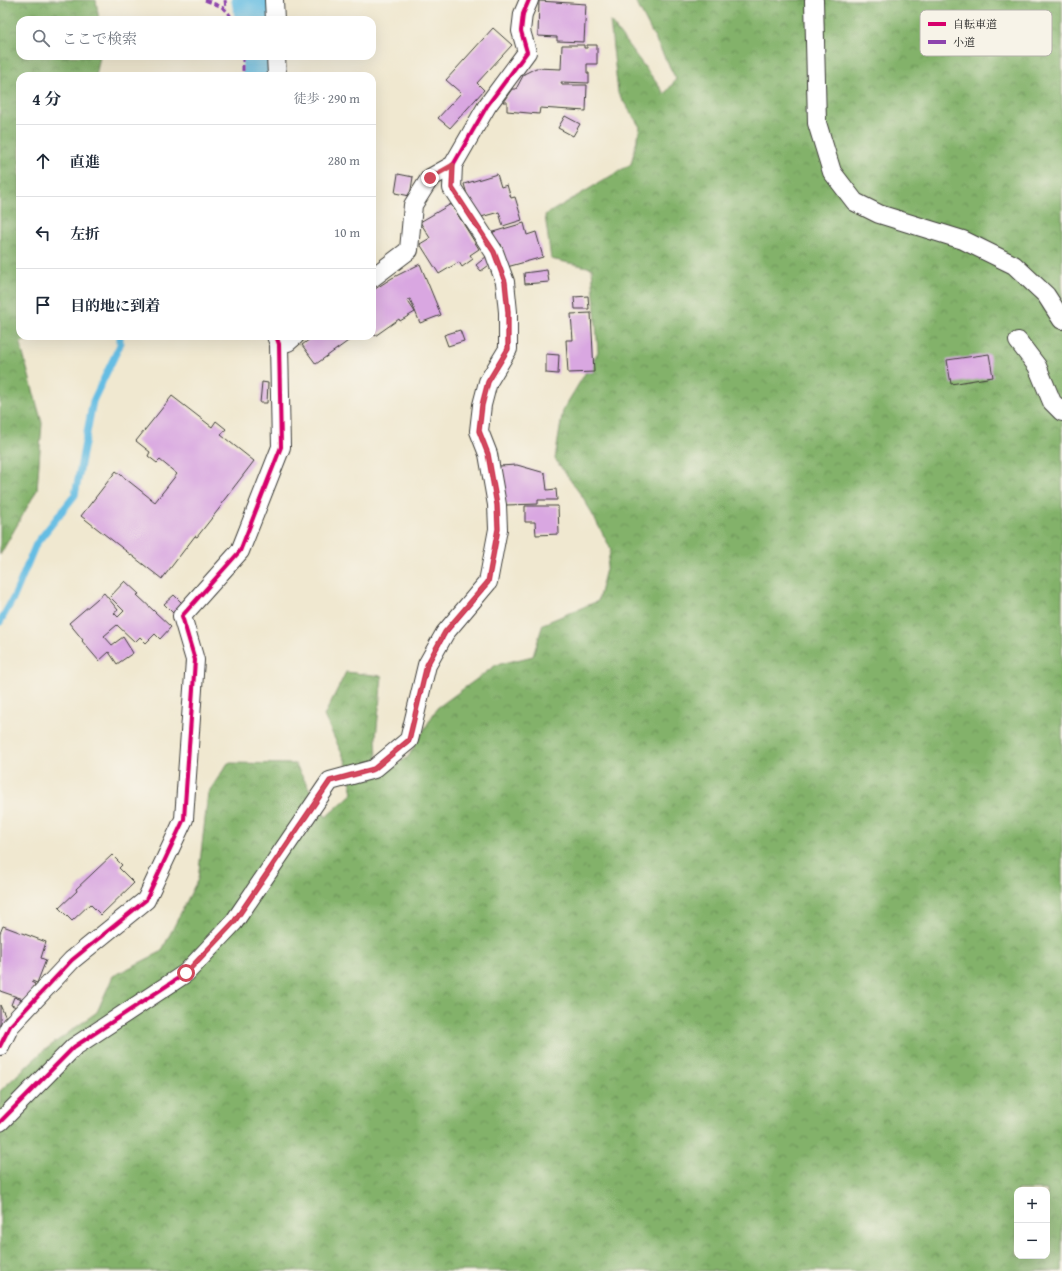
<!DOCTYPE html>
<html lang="ja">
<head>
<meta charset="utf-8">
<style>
  body { margin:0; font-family:"Gentium Book Plus","Noto Serif JP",serif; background:#f2f2f3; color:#1f2937 }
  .controls { position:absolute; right:12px; bottom:12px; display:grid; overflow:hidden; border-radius:8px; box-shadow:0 4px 16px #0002 }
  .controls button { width:36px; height:36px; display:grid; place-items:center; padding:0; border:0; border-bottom:1px solid #e0e1e3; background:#fff; color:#1f2937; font:20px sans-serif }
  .stop { position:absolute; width:12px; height:12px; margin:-9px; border:3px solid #d1495b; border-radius:50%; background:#fff }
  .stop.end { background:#d1495b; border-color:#fff; box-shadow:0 1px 4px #0008 }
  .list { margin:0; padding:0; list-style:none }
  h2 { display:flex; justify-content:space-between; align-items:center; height:52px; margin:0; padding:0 16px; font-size:17px }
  h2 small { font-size:13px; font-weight:400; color:#747a83 }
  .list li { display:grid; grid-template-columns:26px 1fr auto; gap:12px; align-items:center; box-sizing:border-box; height:72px; padding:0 16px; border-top:1px solid #e0e1e3 }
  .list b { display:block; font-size:15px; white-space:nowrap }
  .list em { font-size:13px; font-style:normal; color:#747a83 }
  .icon { flex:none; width:22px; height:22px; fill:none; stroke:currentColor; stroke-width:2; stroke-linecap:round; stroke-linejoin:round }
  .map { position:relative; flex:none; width:1062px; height:1271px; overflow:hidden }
  .search { position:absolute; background:#fff; box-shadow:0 4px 16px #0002; left:16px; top:16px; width:360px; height:44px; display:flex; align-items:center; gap:10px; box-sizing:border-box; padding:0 14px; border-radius:12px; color:#747a83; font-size:15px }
  .panel { position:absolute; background:#fff; box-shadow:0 4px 16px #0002; left:16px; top:72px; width:360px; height:268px; border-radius:12px }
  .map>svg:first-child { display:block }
</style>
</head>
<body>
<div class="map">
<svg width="1062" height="1271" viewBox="0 0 1062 1271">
  <defs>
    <pattern id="forest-crowns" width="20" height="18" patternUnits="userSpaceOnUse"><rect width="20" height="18" fill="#83b26b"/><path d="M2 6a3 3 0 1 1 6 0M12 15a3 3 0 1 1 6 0" fill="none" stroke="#6a9057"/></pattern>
  </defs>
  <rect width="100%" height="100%" fill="#f7f3e8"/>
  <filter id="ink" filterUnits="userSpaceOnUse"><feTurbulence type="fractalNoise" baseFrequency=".025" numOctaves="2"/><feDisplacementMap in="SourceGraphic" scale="8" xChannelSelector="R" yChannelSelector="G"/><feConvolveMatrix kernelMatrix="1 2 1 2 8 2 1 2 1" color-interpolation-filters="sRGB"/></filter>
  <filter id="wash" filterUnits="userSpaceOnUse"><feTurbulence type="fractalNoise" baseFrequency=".012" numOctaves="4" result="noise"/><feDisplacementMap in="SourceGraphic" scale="16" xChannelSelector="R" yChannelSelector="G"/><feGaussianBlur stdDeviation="0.9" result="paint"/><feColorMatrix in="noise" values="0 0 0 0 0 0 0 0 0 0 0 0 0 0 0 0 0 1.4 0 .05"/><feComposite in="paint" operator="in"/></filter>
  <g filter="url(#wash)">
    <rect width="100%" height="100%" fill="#f0e8d0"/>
    <!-- forest -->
    <path fill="url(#forest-crowns)" stroke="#506744" fill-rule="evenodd" d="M0,0H96L99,20H20V56H100L96,76H20V336H33L20,343L42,423L37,490L0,555Z
      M635,0H1062V1271H0V1091L42,1052L97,1012L113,976L161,952L198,879L208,793L228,763L295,764L326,817L353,793L346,762L324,716L346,672L382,676L376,738L378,777L408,757L437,708L496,665L533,656L543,624L598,601L611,549L584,499L555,459L563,410L598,352L592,268L551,259L545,215L631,164L640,127L618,93L610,21L665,94L676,79ZM1017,1190H1047V1256H1017Z"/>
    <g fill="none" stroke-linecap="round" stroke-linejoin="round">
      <!-- stream -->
      <path stroke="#65bde3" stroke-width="7" d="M0,622L14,597L36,544L75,495L93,401L120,345V336"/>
      <!-- river -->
      <path stroke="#65bde3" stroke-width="41" d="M252,0L256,20
        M262,56L263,76"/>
    </g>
    <g id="blocks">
      <!-- building -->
      <path fill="#d9a7e1" d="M539,1L586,4L584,42L557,41V37L538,36Z
        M493,28L512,45L477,83L484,90L450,128L438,118L461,93L446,80Z
        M562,45H584V48H587V45H597V64H587V73H589V83L561,82L562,85H587L586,111L540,108L539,114L507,111V102H503L512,89H516L524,74L536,68L561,69Z
        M565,116L580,124L573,136L558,128Z
        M398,174L413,177L410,196L395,193Z
        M497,174L501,187L507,185L511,198L515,197L522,220L503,226L499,212L474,219L464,184Z
        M451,204L479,249L470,255L473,259L462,267L459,262L439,274L420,244L430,238L420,222Z
        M524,223L527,235L536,232L543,257L507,267L501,244L496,245L493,232Z
        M487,256L492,263L481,271L476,265Z
        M420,264L441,315L420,323L410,299L407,300L415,312L400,321L399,319L375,336L372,331V291L392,278Z
        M547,270L549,282L525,284L524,273Z
        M588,296L589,309H575L574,297Z
        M591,313L594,372L568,373L566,340H573L571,314Z
        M460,330L464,341L448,346L444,335Z
        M314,336H349L351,339L316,364L302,345Z
        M546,354L559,355L558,374L546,373Z
        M989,354L993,377L951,384L947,360Z
        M262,382L268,383L267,403H260Z
        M172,396L212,427L216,421L226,429L221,435L254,461L221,504L222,505L197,537L195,536L162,579L81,516L116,471L155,502L177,474L160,460L157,463L148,456L150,452L136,441Z
        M517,465L545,473L547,490L556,489L557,500H538V504L506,505L499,466Z
        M525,506H558L559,534L536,535L535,522H525Z
        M125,581L139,594L137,595L171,627L160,639L155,634L146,643L140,637L135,642L117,625L104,636L112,645L123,637L133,653L117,664L109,652L99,661L82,641L83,640L69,623L104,593L118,610L114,613L118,617L124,611L110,597Z
        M174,595L185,606L176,616L164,604Z
        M112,855L122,865L119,868L134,883L101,915L90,904L72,921L59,908L77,891L76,889Z
        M3,926L46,942L41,958L46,960L37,983L32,981L31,982L35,984L29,1001L0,991V933Z
        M14,997L30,1003L27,1011L11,1005Z
        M0,1005L8,1022L0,1034Z"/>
    </g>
  </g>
  <g filter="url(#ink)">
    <use href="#blocks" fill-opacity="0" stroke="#3c3b37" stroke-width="1"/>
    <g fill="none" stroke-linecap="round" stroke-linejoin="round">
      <!-- street casing -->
      <g stroke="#3c3b37" stroke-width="20">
        <path id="street" d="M274,0L275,20
          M814,0L817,123L832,172L855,202L879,214L963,240L1014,265L1046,295L1062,320
          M276,56L277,76
          M372,278L409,250L413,205L430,178L453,165
          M1018,341L1037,366L1052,402L1062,412
          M279,344L288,342L295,336
          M0,1046L10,1026L72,960L146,900L184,819L195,660L182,616L240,551L281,447L279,344L276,336
          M0,1122L74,1047L186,973L234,922L330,781L374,769L409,740L427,665L445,633L488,582L498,529L497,505L488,454L479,431L482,405L488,382L508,349V312L505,282L494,252L452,188L453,165L487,106L527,52L521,31L523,14L529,0"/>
      </g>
      <!-- street -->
      <use href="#street" stroke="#fff" stroke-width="18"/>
      <!-- quiet -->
      <path stroke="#8e44ad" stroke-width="3" stroke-dasharray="6 3" stroke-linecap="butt" d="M205,0C217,5 228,7 232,20
        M225,0L226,8
        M243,56V76"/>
      <!-- cycleway casing -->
      <g stroke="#f7f3e8" stroke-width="6">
        <path id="cycleway" d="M0,1046L10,1026L72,960L146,900L184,819L195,660L182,616L240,551L281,447L279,344L276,336
          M0,1122L74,1047L186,973L234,922L330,781L374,769L409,740L427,665L445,633L488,582L498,529L497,505L488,454L479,431L482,405L488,382L508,349V312L505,282L494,252L452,188L453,165L487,106L527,52L521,31L523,14L529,0"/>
      </g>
      <!-- cycleway -->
      <use href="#cycleway" stroke="#d6006c" stroke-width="4"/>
    </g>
  </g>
  <g fill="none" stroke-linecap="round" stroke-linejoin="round" filter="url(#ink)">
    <!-- route -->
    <path stroke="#d1495b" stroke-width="5" d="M186,973L234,922L330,781L374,769L409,740L427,665L445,632L488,582L498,529L497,505L488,454L479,431L482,405L488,382L508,349V312L505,282L494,252L452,188L453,165L430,178"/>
  </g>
  <!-- legend -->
  <rect x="920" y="10" width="132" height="46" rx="6" fill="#f7f3e8" stroke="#b5b2ab" stroke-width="1"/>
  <rect x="928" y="22" width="18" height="4" fill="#d6006c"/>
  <rect x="928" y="40" width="18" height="4" fill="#8e44ad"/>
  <g font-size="11" fill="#1c1c1c">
    <text x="953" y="28">自転車道</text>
    <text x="953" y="46">小道</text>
  </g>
</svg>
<div class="controls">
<button>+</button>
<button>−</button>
</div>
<div class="stop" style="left:186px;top:973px"></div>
<div class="stop end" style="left:430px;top:178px"></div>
<div class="search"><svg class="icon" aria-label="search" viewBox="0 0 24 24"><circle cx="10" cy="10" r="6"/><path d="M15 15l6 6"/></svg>ここで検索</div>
<section class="panel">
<h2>4 分<small>徒歩 · 290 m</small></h2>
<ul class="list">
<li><svg class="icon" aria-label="ahead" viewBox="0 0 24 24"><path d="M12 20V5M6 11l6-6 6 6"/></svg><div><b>直進</b></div><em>280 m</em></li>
<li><svg class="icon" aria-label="left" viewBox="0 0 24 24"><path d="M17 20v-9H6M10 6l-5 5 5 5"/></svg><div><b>左折</b></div><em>10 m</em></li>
<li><svg class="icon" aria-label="arrive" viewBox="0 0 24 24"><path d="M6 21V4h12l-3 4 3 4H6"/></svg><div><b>目的地に到着</b></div></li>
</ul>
</section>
</div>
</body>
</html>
